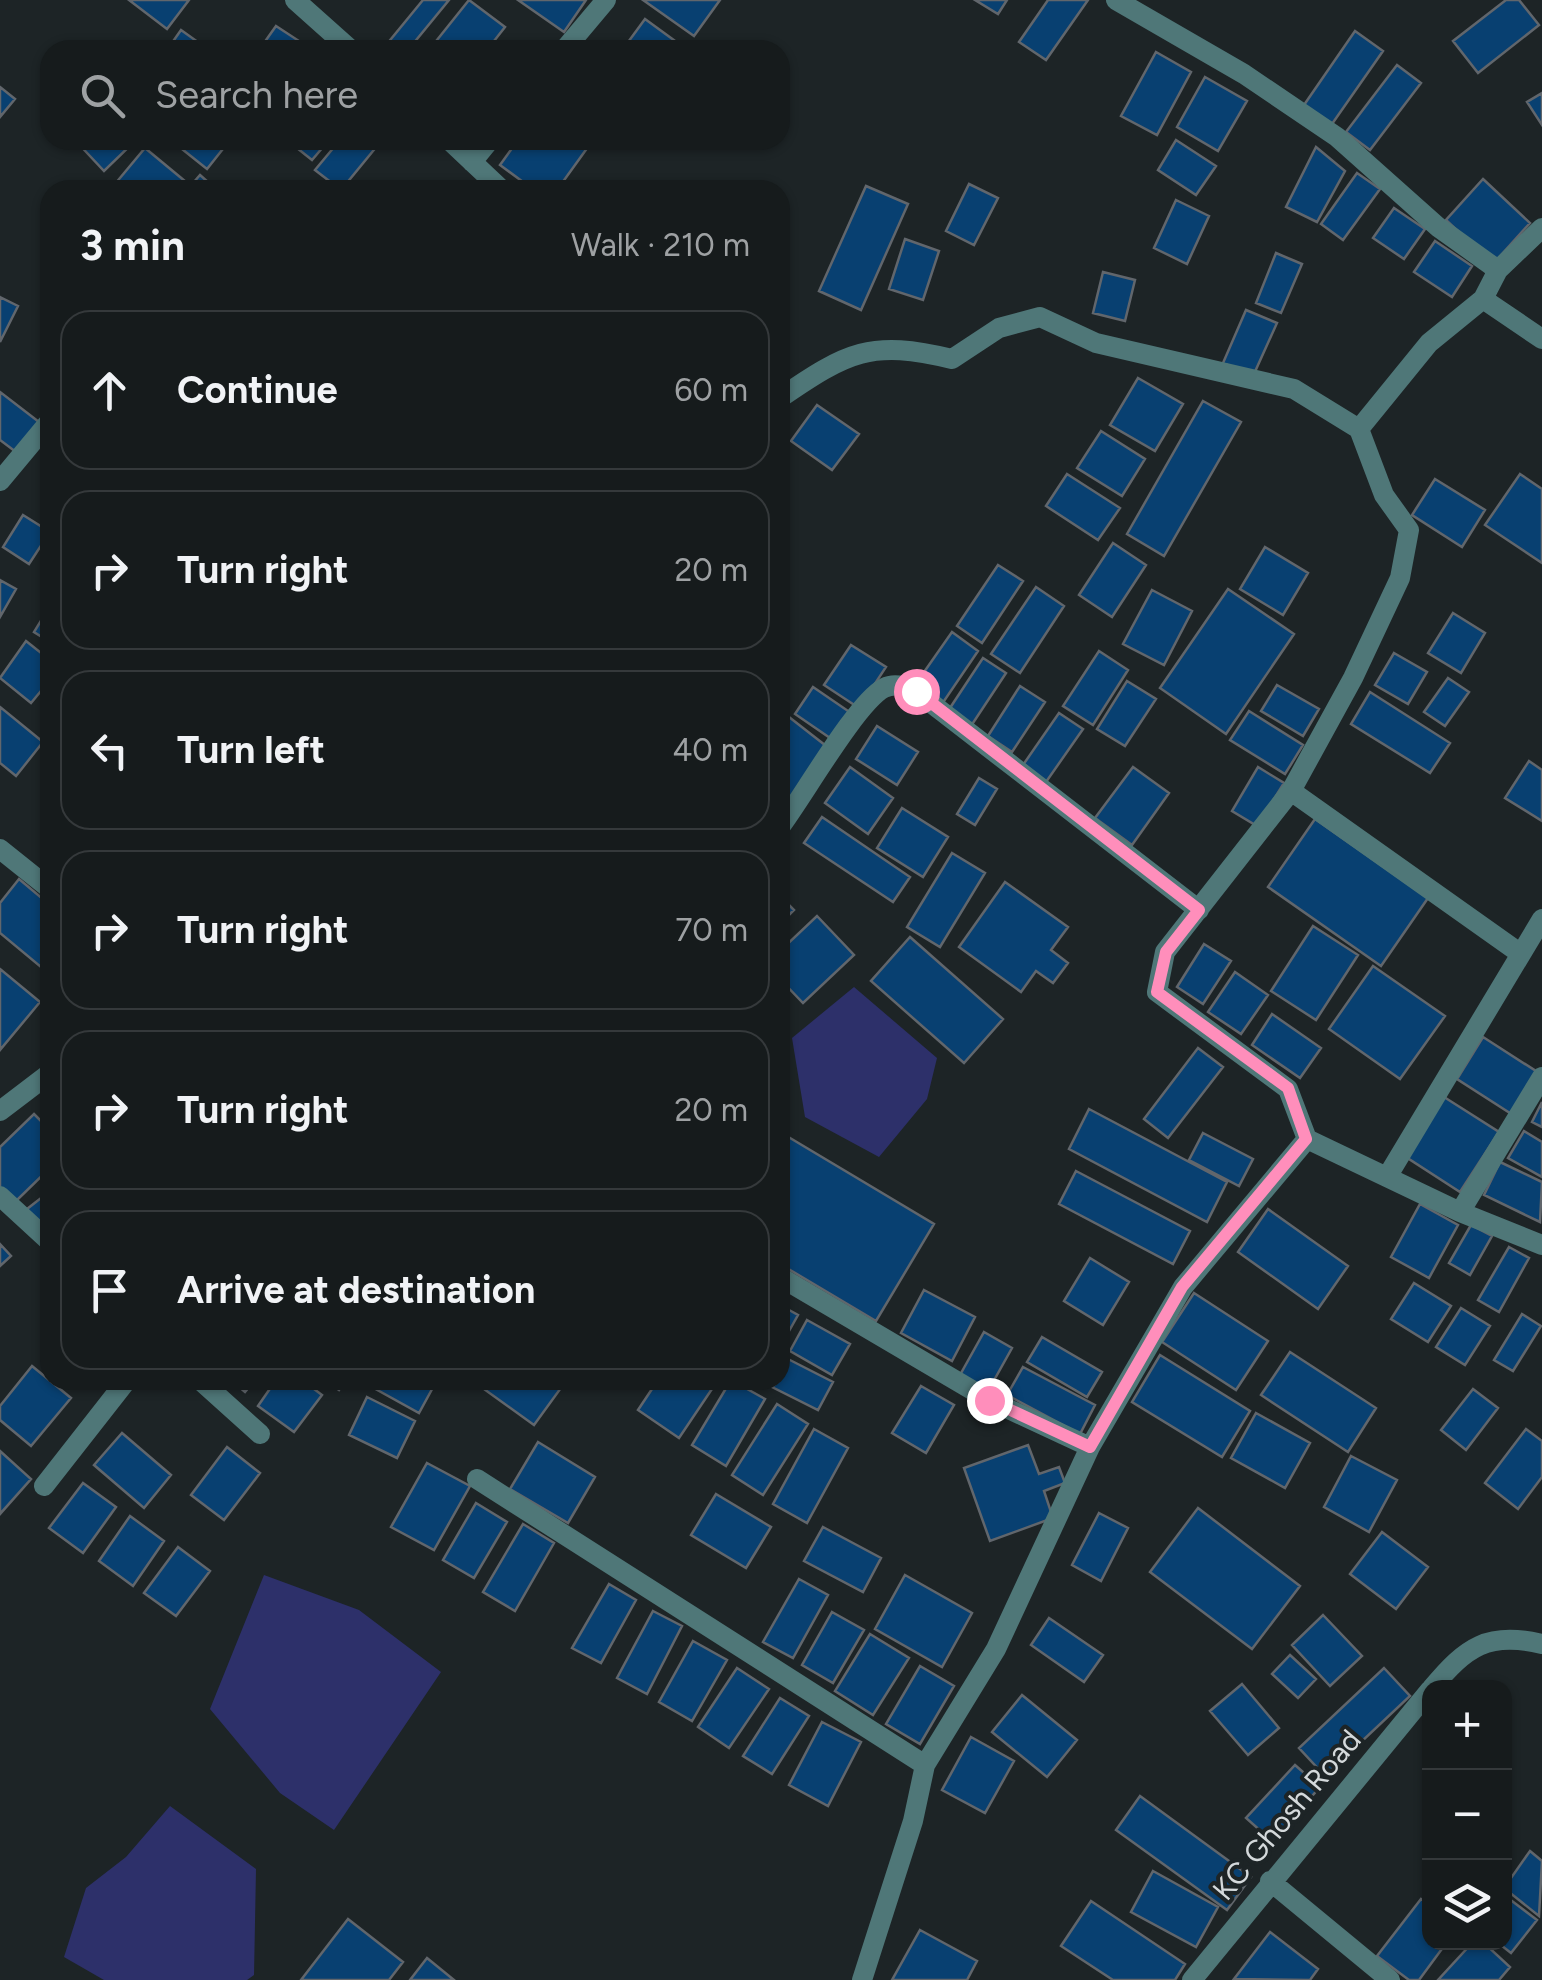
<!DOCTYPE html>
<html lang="en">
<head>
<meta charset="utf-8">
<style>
  body { margin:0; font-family:Figtree,sans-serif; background:#232829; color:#f1f3f6 }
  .controls { position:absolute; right:30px; bottom:30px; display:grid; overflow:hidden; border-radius:20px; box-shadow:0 2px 8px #0004 }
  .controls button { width:90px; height:90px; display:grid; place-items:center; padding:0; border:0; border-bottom:2px solid #35393b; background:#161b1c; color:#f1f3f6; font:50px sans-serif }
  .stop { position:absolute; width:30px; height:30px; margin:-22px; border:8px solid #ff8ebb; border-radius:50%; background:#fff }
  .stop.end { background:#ff8ebb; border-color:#fff; box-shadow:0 2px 10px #0008 }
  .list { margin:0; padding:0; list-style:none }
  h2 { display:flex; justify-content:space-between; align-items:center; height:130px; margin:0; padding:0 40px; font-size:42px }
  h2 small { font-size:32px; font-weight:400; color:#9ea1a3 }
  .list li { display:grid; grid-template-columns:65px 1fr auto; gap:30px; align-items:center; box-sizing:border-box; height:160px; margin:0 20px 20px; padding:0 20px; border:2px solid #35393b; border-radius:30px }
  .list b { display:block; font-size:38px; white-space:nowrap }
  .list em { font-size:32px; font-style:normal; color:#9ea1a3 }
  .icon { flex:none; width:55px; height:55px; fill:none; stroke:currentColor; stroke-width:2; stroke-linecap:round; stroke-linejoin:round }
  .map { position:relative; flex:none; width:1542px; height:1980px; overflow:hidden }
  .search { position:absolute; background:#161b1c; box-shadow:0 2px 8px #0004; left:40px; top:40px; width:750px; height:110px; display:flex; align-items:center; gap:25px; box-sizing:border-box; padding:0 35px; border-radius:30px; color:#9ea1a3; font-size:38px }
  .panel { position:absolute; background:#161b1c; box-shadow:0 2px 8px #0004; left:40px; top:180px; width:750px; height:1210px; border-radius:30px }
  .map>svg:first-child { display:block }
</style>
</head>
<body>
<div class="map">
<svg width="1542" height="1980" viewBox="0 0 1542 1980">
  <rect width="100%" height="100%" fill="#1d2426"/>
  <!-- water -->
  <path fill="#2d306a" d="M854,987L937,1058L927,1099L879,1157L805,1117L792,1038Z
    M264,1575L359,1610L441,1672L334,1830L280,1793L210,1709Z
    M170,1806L256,1869L254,1975L247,1980H104L64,1957L86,1888L126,1857Z"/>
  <!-- building -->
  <path fill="#084071" stroke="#61666c" stroke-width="2.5" d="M129,0H189L167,29Z
    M423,0H449L408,50H382Z
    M469,0L505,27L487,50H429Z
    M518,0H586L564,32Z
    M643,0H720L694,36Z
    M975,0H1007L998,14Z
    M1048,0H1088L1046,60L1019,42Z
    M1506,0H1519L1539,25L1478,73L1453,41Z
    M645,19L686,49L685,50L623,49Z
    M276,26L302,43L297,50H259Z
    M181,30L209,50H167Z
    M1355,31L1383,51L1332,124L1304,105Z
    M1156,52L1191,72L1157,135L1121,116Z
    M1397,65L1421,83L1370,150L1346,132Z
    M1205,77L1247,101L1218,151L1177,127Z
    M0,87L15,99L0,117Z
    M1542,93V125L1527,102Z
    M75,140H135V141L104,171Z
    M181,140H230L207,169L177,145Z
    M295,140H329L312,160L292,144Z
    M340,140H382L341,190L315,170Z
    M518,140H593L557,190H534L500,165Z
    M1176,140L1216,166L1196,195L1158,170Z
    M1316,147L1345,171L1317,222L1286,207Z
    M145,148L186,182L179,190H110Z
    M1357,173L1380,189L1343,240L1321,224Z
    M200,175L217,190H187Z
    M1483,179L1530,223L1493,264L1446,220Z
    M969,184L998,198L974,245L946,231Z
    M866,186L908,204L861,310L819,291Z
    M1176,200L1209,216L1187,264L1154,248Z
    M1394,208L1425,229L1404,259L1373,238Z
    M905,239L939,251L923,300L889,289Z
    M1435,241L1472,266L1452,297L1414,272Z
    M1276,253L1302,264L1281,313L1256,303Z
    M1103,272L1135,280L1125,321L1093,313Z
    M0,297L18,306L0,342Z
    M1246,310L1277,323L1253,376L1223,363Z
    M1138,378L1183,404L1155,451L1110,425Z
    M0,392L39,422L16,452L0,440Z
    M1203,401L1241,422L1164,556L1127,534Z
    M817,405L859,434L832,470L791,441Z
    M1101,431L1145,459L1122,496L1077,468Z
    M1067,474L1120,508L1098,540L1046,506Z
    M1520,474L1542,489V563L1485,525Z
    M1435,479L1485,510L1462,547L1412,515Z
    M23,515L50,532L29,564L3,547Z
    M1113,543L1146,565L1112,617L1079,595Z
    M1265,547L1308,573L1283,615L1240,589Z
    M998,565L1023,581L982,643L957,626Z
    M0,580L16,589L0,617Z
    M1036,587L1064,606L1020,673L991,654Z
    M1228,589L1294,634L1226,734L1160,688Z
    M1152,590L1192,611L1164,665L1123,644Z
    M50,606V642L34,632Z
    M1453,613L1485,633L1461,673L1428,653Z
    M952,632L978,651L942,704L915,685Z
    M26,641L50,660V680L31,703L0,678Z
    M851,645L886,667L859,708L824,685Z
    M1099,651L1128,670L1093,725L1063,706Z
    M1394,653L1427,672L1408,704L1375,685Z
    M983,658L1006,673L971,726L948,711Z
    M1448,678L1469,692L1445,726L1424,712Z
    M1127,681L1156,699L1125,746L1097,729Z
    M1277,685L1319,709L1303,736L1261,711Z
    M1020,686L1045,702L1012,752L988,736Z
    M813,687L851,713L833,740L795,714Z
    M1370,692L1450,743L1430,773L1351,724Z
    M0,707L43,742L16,776L0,763Z
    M780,710L830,749L780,810Z
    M1249,711L1303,745L1285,774L1230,740Z
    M1059,713L1083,729L1046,782L1023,765Z
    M877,726L918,752L897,785L856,759Z
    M1529,761L1542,770V821L1505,798Z
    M850,767L893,798L868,834L825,803Z
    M1133,767L1169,793L1132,845L1095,818Z
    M1258,767L1284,783L1257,826L1232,811Z
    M979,778L997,789L975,825L957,814Z
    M902,808L948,837L923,877L877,848Z
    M822,817L910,877L893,902L804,843Z
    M1315,819L1428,898L1381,966L1268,887Z
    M952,853L985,873L940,947L907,927Z
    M19,879L50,905L47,972L0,933V903Z
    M1005,882L1068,927L1051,950L1068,963L1053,983L1036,971L1021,992L959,947Z
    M780,896L794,910L780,924Z
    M817,916L854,955L803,1003L780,979V951Z
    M1313,926L1358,955L1316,1020L1271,991Z
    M910,937L1003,1019L964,1063L871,981Z
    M1204,944L1231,961L1203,1004L1177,987Z
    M1373,966L1445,1016L1400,1079L1329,1029Z
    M0,969L40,1002L0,1050Z
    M1235,972L1268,995L1241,1034L1208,1012Z
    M1272,1014L1321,1048L1300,1078L1252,1045Z
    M1483,1037L1539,1073L1513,1115L1457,1079Z
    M1198,1048L1223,1067L1168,1138L1144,1119Z
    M1444,1097L1499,1132L1460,1192L1406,1157Z
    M1542,1102V1127L1532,1122Z
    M50,1108V1129L40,1120Z
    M1089,1109L1227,1182L1207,1222L1069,1149Z
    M34,1114L50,1130V1168L14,1203L0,1189V1147Z
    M1524,1131L1542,1142V1177L1508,1158Z
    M780,1132L934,1224L876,1321L780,1264Z
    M1203,1133L1253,1159L1239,1186L1189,1160Z
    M1500,1162L1542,1182L1540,1222L1484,1195Z
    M1076,1171L1190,1231L1173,1264L1059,1204Z
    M50,1191V1228L45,1232L27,1209Z
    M1420,1204L1458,1225L1429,1278L1391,1257Z
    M1268,1209L1348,1266L1318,1309L1238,1252Z
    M1471,1225L1492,1236L1470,1275L1449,1263Z
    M0,1244L11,1256L0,1266Z
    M1509,1247L1529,1258L1499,1312L1478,1300Z
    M1090,1258L1129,1282L1103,1325L1064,1301Z
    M1414,1283L1451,1306L1428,1342L1391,1319Z
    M924,1290L975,1317L952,1361L901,1333Z
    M1194,1293L1268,1341L1236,1390L1162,1342Z
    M780,1305L798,1315L780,1347Z
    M1461,1308L1490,1326L1465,1365L1436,1347Z
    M1522,1314L1541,1326L1513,1371L1494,1360Z
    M807,1320L850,1344L832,1375L790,1351Z
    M984,1332L1012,1348L988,1391L960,1375Z
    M1042,1337L1102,1372L1087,1397L1027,1362Z
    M1290,1352L1376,1408L1348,1452L1261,1395Z
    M1160,1355L1250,1411L1222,1457L1132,1402Z
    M786,1358L833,1382L818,1410L772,1387L780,1380Z
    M32,1366L71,1398L31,1446L0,1420V1406Z
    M1023,1367L1095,1405L1080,1434L1007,1395Z
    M231,1380H255L245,1392Z
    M276,1380H302L322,1395L294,1432L258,1406Z
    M325,1380H346L339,1390Z
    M376,1380H437L419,1413L372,1387Z
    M480,1380H565L566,1381L534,1425L477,1384Z
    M658,1380H718L679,1438L638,1410Z
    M731,1380L765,1399L726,1466L692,1445Z
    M921,1386L954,1405L926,1453L892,1433Z
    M1473,1389L1498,1408L1466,1450L1441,1430Z
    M367,1397L415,1421L397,1458L349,1435Z
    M777,1404L808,1424L763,1495L732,1475Z
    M1256,1413L1310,1443L1285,1488L1231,1458Z
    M814,1429L848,1448L807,1523L773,1504Z
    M1526,1429L1542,1441V1477L1518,1509L1485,1483Z
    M122,1433L171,1475L144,1508L94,1465Z
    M538,1442L595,1477L568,1523L510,1489Z
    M1028,1445L1039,1474L1059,1467L1065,1483L1044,1491L1053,1518L990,1541L964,1468Z
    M227,1447L260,1473L224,1520L191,1495Z
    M0,1451L31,1479L0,1514Z
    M1351,1456L1397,1480L1369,1532L1324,1507Z
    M427,1463L470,1486L434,1550L391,1527Z
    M83,1483L116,1507L83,1553L49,1528Z
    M716,1494L771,1527L746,1568L691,1535Z
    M476,1503L507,1522L474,1578L443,1560Z
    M1198,1508L1300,1586L1252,1649L1150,1572Z
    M1099,1513L1128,1528L1101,1581L1072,1565Z
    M130,1516L164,1541L133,1586L99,1561Z
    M523,1524L554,1543L515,1611L483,1592Z
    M823,1527L881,1558L863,1592L804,1561Z
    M1382,1532L1428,1567L1396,1609L1350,1574Z
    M178,1547L210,1571L176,1616L144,1593Z
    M905,1575L972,1613L942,1667L875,1629Z
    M799,1579L828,1595L793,1658L763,1642Z
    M609,1584L636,1600L601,1663L572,1648Z
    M653,1611L682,1626L647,1694L617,1678Z
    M832,1612L864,1630L833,1683L802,1665Z
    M1323,1615L1362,1656L1330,1686L1292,1645Z
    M1049,1618L1103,1655L1084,1682L1031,1645Z
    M870,1634L909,1658L873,1715L835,1691Z
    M693,1641L727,1660L692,1721L659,1702Z
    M1290,1655L1316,1679L1298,1698L1272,1674Z
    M920,1666L954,1686L920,1744L886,1724Z
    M737,1668L769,1689L729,1748L698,1727Z
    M1384,1668L1410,1696L1325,1776L1299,1748Z
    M1242,1684L1279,1728L1248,1755L1210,1711Z
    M1022,1695L1077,1740L1047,1777L992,1732Z
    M780,1698L809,1716L772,1774L743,1756Z
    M822,1722L861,1742L828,1806L789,1785Z
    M971,1737L1014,1761L985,1813L942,1790Z
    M1295,1765L1320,1787L1272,1841L1246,1818Z
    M1140,1796L1251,1877L1227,1910L1116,1830Z
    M1530,1851L1542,1861L1539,1916L1504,1888Z
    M1153,1871L1218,1907L1196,1947L1131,1912Z
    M1504,1895L1537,1920L1511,1953L1497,1942H1504Z
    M1421,1899L1430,1905V1942H1447L1419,1980H1409L1377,1956Z
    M1091,1901L1185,1964L1175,1980H1113L1061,1946Z
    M348,1919L403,1962L389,1980H301Z
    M920,1930L977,1961L967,1980H892Z
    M1270,1932L1318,1969L1310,1980L1234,1979Z
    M1473,1942H1483L1510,1967L1499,1980H1438Z
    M427,1958L454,1980H410Z"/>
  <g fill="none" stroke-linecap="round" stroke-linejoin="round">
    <!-- minor -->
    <path stroke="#4f7778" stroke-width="20" d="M295,0L351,50
      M1116,0L1244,74L1337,137L1438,227L1498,270
      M564,50L606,0
      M449,140L502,190
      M472,162L490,140
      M1483,299L1542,339
      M780,398C847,352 871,339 952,359L999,328L1040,317L1096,343L1294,389L1359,429L1384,495L1409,530L1400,578L1353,678L1291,791L1165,952L1157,992L1288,1089L1307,1139L1183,1287L1090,1447L996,1649L925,1765L913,1821L862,1980
      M1359,429L1429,343L1483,299L1498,270L1542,228
      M0,481L50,421
      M1291,791L1521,954
      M780,827C803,797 856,703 884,688C904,678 926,699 940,710L1199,910
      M0,849L50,889
      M0,1111L50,1073
      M1307,1139L1460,1212L1542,1077
      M1387,1177L1542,919
      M0,1196L50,1242
      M1460,1212L1542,1245
      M780,1277L989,1400L1090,1447
      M200,1380L260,1434
      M477,1479L925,1765
      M44,1486L127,1380
      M1432,1688C1466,1647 1488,1631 1542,1644
      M1270,1881L1390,1980
      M1192,1980L1430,1690"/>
  </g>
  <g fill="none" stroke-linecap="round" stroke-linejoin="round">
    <!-- route -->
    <path stroke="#ff8ebb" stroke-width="12" d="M916,691L1199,910L1166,952L1157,992L1288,1088L1306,1139L1182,1287L1090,1447L989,1400"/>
  </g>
  <g text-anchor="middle" stroke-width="8" stroke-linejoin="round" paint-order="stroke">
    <!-- street labels -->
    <g font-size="30" fill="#d4d9db" stroke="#1d2426">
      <text transform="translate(1287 1815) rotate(-50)" y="10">KC Ghosh Road</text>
    </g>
  </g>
</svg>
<div class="controls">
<button>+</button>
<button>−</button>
<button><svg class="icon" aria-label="layers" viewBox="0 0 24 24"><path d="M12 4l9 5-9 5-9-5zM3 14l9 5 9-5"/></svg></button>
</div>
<div class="stop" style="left:916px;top:691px"></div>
<div class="stop end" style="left:989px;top:1400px"></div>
<div class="search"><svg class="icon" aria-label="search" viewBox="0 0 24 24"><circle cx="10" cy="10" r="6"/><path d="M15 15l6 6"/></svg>Search here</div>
<section class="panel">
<h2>3 min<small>Walk · 210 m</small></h2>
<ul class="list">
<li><svg class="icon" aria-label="ahead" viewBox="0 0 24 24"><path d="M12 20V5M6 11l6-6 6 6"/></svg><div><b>Continue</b></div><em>60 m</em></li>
<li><svg class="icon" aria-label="right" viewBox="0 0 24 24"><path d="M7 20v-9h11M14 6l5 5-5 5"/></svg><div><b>Turn right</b></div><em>20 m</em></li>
<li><svg class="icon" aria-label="left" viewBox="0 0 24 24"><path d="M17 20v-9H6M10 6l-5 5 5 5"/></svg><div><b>Turn left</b></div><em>40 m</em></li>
<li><svg class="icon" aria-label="right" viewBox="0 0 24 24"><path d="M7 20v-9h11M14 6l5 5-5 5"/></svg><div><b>Turn right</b></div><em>70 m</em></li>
<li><svg class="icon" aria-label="right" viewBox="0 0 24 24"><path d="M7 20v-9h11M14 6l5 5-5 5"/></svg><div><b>Turn right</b></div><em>20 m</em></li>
<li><svg class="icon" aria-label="arrive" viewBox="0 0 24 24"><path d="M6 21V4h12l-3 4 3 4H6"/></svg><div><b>Arrive at destination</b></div></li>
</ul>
</section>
</div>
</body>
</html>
